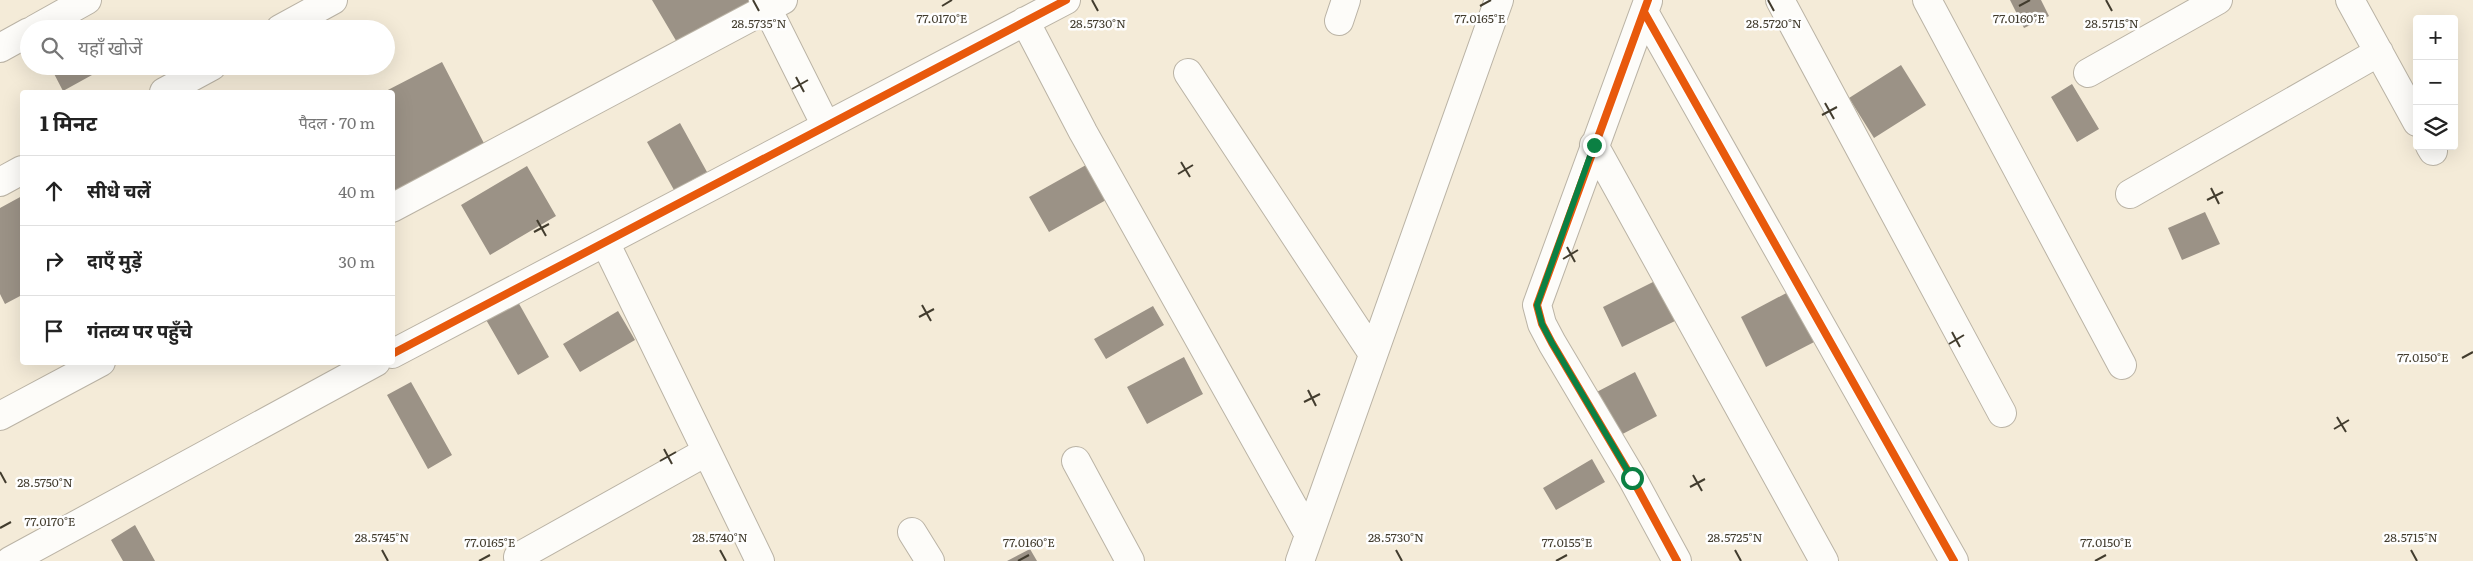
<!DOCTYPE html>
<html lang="hi">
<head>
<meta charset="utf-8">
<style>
  body { margin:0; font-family:Literata,"Noto Sans Devanagari",serif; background:#f6f6f6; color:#222 }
  .controls { position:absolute; right:15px; top:15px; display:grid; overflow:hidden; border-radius:5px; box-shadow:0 5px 20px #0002 }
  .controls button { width:45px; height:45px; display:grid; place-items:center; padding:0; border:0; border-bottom:1px solid #e0e0e0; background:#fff; color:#222; font:25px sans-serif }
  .stop { position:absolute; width:15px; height:15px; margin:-11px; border:4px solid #0b8043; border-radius:50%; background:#fff }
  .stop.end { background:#0b8043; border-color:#fff; box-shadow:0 1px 5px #0008 }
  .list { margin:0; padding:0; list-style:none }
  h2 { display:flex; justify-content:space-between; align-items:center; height:65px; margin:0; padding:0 20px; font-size:21px }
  h2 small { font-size:16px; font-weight:400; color:#767676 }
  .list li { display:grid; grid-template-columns:32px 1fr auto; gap:15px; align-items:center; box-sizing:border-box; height:70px; padding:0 20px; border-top:1px solid #e0e0e0 }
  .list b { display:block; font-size:19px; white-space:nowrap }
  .list em { font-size:16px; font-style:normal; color:#767676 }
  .icon { flex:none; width:28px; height:28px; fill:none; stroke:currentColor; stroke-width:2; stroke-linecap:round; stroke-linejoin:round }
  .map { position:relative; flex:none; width:2473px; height:561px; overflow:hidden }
  .search { position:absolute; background:#fff; box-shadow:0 5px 20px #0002; left:20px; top:20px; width:375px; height:55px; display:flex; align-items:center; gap:12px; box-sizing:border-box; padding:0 18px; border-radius:28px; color:#767676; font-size:19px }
  .panel { position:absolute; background:#fff; box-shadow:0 5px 20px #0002; left:20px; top:90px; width:375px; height:275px; border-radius:5px }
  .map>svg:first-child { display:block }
</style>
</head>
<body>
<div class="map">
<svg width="2473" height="561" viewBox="0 0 2473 561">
  <rect width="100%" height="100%" fill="#f4ebd8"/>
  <!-- building -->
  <path fill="#9b9286" d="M652,0H754L678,44Z
    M2010,0H2041L2049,16L2024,28Z
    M442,62L489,153L392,204V92H384Z
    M1901,65L1926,105L1874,138L1849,98Z
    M50,66H87L92,75L63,91Z
    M2072,84L2099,129L2077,142L2051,97Z
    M680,123L707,172L674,190L647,142Z
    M1086,165L1106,200L1049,232L1029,197Z
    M527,166L556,216L490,255L461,205Z
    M22,196V295L5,304L0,294V208Z
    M2205,212L2220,244L2182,260L2168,228Z
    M1655,281L1675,321L1622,347L1603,307Z
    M1792,290L1818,340L1766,367L1741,317Z
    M513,293L549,357L518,375L481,311Z
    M1153,306L1164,325L1106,359L1094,339Z
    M618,311L635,340L580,372L563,344Z
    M1184,357L1203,394L1147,424L1127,387Z
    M1635,372L1657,416L1611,440L1589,396Z
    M411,382L452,455L428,469L387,395Z
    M1592,459L1605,482L1556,510L1543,488Z
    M135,525L155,561H123L111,540Z
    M1030,549L1037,561H1007Z"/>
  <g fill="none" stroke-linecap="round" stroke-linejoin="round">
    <!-- minor casing -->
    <g stroke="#bab3a5" stroke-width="30">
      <path id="minor" d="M763,0L826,126
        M1780,0L2002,413
        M1927,0L2122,365
        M2350,0L2417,122
        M1648,1L1537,305L1542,324L1552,343L1632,478L1677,561
        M1644,12L1954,561
        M1025,21L1083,132L1309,535
        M1339,21L1346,0
        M35,29L87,0
        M280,29L333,0
        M0,48L29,32
        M1188,73L1373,354
        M2088,73L2218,0
        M164,92L212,66
        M1594,145L1824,561
        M2430,146L2433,151
        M0,182L22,170
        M2130,194L2379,52
        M392,208L783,0
        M605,242L760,561
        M392,354L1066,0
        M0,416L101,362
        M1076,461L1130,561
        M912,532L930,561
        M518,557L706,452
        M10,561L376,362
        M1300,561L1499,0"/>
    </g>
    <!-- minor -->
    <use href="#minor" stroke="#fdfcf9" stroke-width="28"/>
    <!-- cycleway casing -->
    <g stroke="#fefefe" stroke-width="11">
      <path id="cycleway" d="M1648,0L1537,305L1542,324L1552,343L1632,478L1677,561
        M1644,12L1954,561
        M392,354L1066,0"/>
    </g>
    <!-- cycleway -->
    <use href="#cycleway" stroke="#e8590c" stroke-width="8"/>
  </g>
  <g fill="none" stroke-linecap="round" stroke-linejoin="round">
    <!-- route -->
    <path stroke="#0b8043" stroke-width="6" d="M1594,145L1537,305L1542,324L1552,343L1632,478"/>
  </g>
  <!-- ticks -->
  <path fill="none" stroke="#423c2e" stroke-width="2" d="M753,0L759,11M1092,0L1098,11M1768,0L1774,11M2106,0L2112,11M942,6L952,0M1480,6L1491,0M2019,6L2030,0M796,77L804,92M792,89L808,80M1825,103L1834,119M1822,115L1837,107M1181,162L1190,177M1178,174L1193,165M2211,188L2219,204M2207,200L2223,192M537,220L546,236M534,232L549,224M1567,247L1575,262M1563,259L1578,250M922,305L931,321M919,317L934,309M1952,332L1960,347M1949,344L1964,335M2462,358L2473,352M1308,390L1316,406M1304,402L1320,394M2337,417L2346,432M2334,429L2349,420M664,449L672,464M660,461L676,452M0,472L6,483M1693,475L1702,491M1690,487L1705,479M0,528L11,522M382,550L388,561M720,550L726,561M1396,550L1402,561M1735,550L1741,561M2411,550L2417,561M479,561L490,555M1018,561L1029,555M1556,561L1567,555M2095,561L2106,555"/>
  <g font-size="12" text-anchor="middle" fill="#423c2e" stroke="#fefefe" stroke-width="5" stroke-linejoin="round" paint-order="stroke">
    <text x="1480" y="23">77.0165°E</text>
    <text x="2019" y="23">77.0160°E</text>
    <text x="942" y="23">77.0170°E</text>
    <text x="759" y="28">28.5735°N</text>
    <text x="1098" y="28">28.5730°N</text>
    <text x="1774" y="28">28.5720°N</text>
    <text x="2112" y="28">28.5715°N</text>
    <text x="2423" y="362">77.0150°E</text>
    <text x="45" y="487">28.5750°N</text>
    <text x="50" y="526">77.0170°E</text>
    <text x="382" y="542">28.5745°N</text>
    <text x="720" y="542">28.5740°N</text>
    <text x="1396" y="542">28.5730°N</text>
    <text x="1735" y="542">28.5725°N</text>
    <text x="2411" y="542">28.5715°N</text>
    <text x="490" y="547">77.0165°E</text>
    <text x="1029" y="547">77.0160°E</text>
    <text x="1567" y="547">77.0155°E</text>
    <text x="2106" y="547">77.0150°E</text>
  </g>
</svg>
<div class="controls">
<button>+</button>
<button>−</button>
<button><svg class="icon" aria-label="layers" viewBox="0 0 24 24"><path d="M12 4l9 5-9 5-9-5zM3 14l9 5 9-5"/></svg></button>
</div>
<div class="stop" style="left:1632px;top:478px"></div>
<div class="stop end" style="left:1594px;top:145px"></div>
<div class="search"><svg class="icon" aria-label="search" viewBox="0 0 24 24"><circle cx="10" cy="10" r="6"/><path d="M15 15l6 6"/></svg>यहाँ खोजें</div>
<section class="panel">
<h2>1 मिनट<small>पैदल · 70 m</small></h2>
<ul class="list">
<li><svg class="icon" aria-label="ahead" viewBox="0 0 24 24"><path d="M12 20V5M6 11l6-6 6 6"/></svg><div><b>सीधे चलें</b></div><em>40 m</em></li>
<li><svg class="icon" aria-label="right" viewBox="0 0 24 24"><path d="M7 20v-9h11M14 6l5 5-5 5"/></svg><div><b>दाएँ मुड़ें</b></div><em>30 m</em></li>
<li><svg class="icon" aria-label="arrive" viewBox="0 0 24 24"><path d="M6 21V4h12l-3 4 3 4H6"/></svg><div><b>गंतव्य पर पहुँचे</b></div></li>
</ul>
</section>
</div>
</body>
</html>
